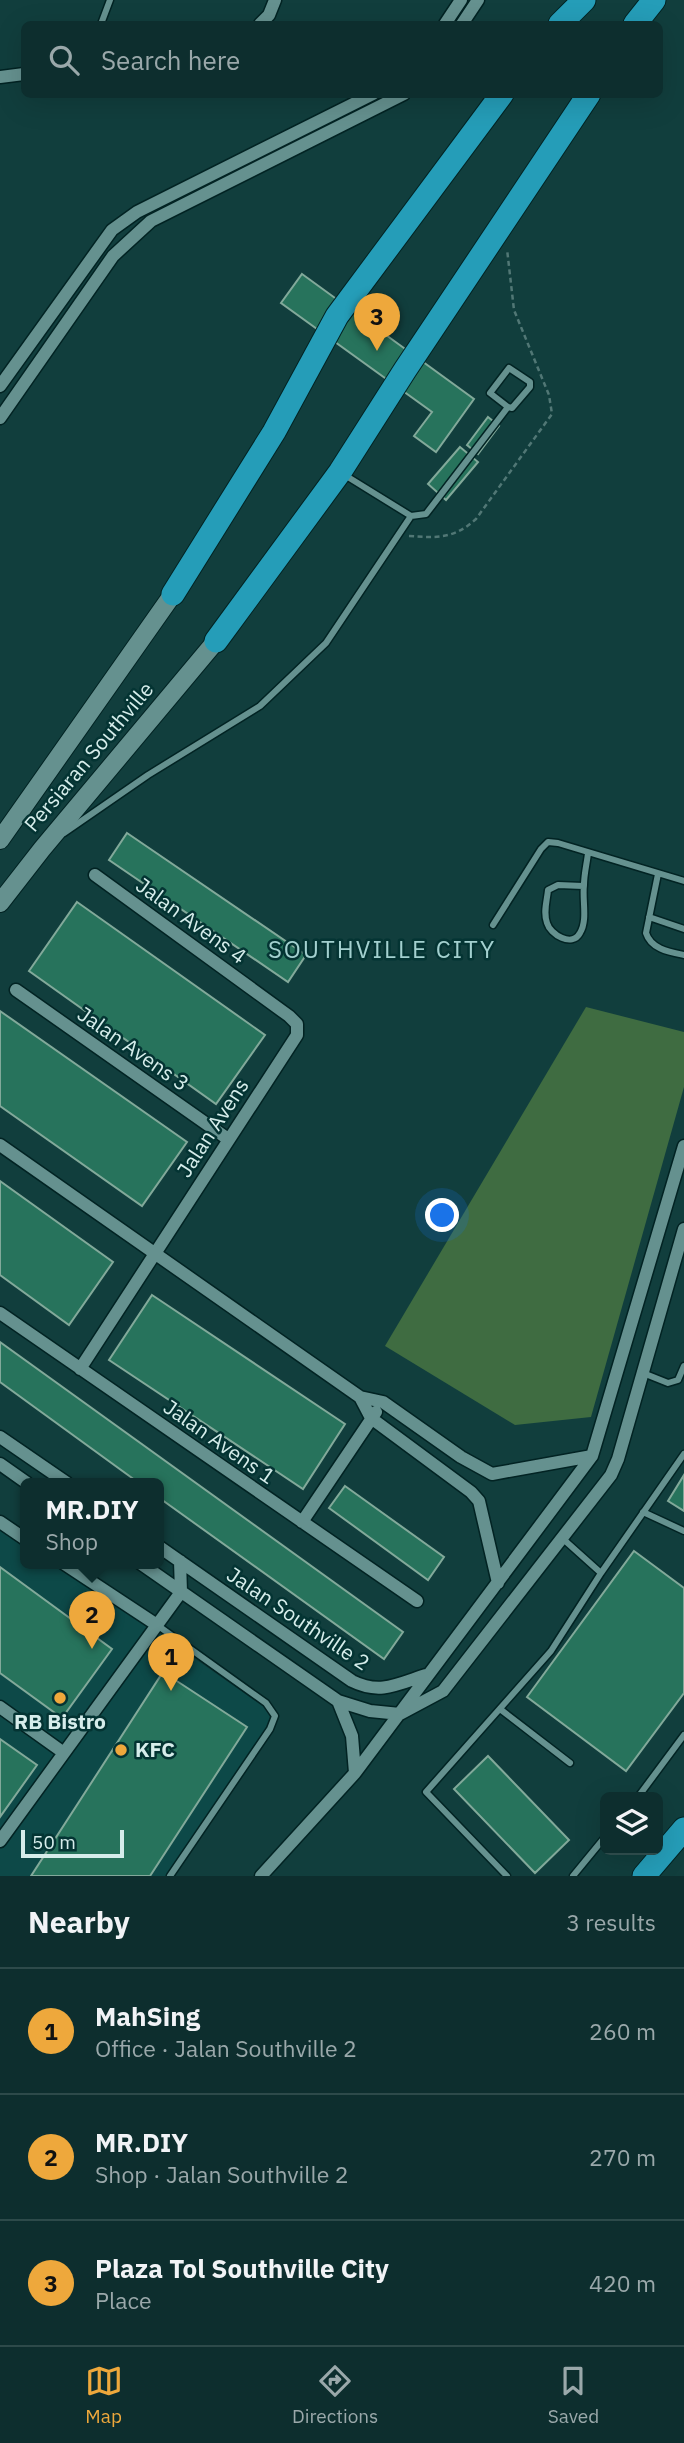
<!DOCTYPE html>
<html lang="en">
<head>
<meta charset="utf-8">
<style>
  body { margin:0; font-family:"IBM Plex Sans",sans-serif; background:#1b3a3a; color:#f1f3f6 }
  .controls { position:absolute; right:21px; bottom:21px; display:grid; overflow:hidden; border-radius:10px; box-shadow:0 7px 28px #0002 }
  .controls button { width:63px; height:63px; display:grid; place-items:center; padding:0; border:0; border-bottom:2px solid #2d4a4a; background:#0d2e2e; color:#f1f3f6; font:35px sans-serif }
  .scale { position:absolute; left:21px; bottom:18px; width:103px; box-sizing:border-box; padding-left:7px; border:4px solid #d6edeb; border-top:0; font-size:19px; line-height:24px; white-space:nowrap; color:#d6edeb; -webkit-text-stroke:5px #043433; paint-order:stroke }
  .you { position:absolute; left:443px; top:1216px; width:24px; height:24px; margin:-18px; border:5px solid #fff; border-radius:50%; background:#1a73e8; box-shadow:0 0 0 10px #1a73e833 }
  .badge { display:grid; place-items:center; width:46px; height:46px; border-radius:50%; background:#eea83c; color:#111; font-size:23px; font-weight:700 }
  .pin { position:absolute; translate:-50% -58px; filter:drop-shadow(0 2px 4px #0008) }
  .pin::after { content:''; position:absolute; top:37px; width:24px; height:21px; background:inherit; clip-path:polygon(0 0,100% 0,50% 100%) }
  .popup { position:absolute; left:20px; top:1478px; width:144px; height:91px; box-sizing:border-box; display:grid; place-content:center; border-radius:10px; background:#0d2e2e; filter:drop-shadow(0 2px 5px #0005); font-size:23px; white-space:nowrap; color:#9aa8aa }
  .popup b { font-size:26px; color:#f1f3f6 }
  .popup::after { content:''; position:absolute; left:50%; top:100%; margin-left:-14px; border:14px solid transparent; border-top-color:#0d2e2e }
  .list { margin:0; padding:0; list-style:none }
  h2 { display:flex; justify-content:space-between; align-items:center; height:91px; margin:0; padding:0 28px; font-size:30px }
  h2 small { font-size:23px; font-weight:400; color:#9aa8aa }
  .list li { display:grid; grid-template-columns:46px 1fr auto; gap:21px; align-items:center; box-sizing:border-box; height:126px; padding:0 28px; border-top:2px solid #2d4a4a }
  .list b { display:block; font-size:26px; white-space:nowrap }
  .list p { margin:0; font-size:23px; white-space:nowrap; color:#9aa8aa }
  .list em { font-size:23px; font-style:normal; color:#9aa8aa }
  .icon { flex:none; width:38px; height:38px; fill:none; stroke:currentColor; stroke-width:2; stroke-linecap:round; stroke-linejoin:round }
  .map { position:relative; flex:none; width:684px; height:1876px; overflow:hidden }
  .search { position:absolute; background:#0d2e2e; box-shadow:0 7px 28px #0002; left:21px; right:21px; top:21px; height:77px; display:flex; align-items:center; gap:18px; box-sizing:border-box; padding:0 24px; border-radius:10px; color:#9aa8aa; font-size:26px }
  .sheet { height:469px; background:#0d2e2e }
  nav { display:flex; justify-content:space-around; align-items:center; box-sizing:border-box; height:98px; border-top:2px solid #2d4a4a; background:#0d2e2e; font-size:19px; color:#9aa8aa }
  nav a { display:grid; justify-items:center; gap:4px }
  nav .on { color:#eea83c }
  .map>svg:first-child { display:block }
</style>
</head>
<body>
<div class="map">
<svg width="684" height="1876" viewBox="0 0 684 1876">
  <rect width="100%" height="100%" fill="#113e3d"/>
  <!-- built -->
  <path fill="#0d4948" d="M0,1530L25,1546V1563H51L162,1636L263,1706L270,1717L265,1730L166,1876H0Z"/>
  <!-- green -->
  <path fill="#3f6c41" d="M586,1007L684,1032V1087L591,1417L515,1425L385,1346Z"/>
  <!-- building -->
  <path fill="#27735c" stroke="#82a99a" stroke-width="2" d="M302,274L474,399L436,452L414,436L432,412L281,303Z
    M488,417L499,426L478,454L467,445Z
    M460,447L478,462L446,500L428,484Z
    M127,833L306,955L288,982L109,860Z
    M77,902L265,1035L216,1104L29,971Z
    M0,1011L187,1142L142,1206L0,1106Z
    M0,1181L113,1262L69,1325L0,1275Z
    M152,1295L345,1424L303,1489L109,1360Z
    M0,1342L403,1632L384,1659L158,1497V1483H139L0,1382Z
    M684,1475V1511L668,1501Z
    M345,1486L444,1557L428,1580L329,1508Z
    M634,1551L684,1588V1693L626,1771L527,1697Z
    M0,1567L112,1649L62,1718L0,1673Z
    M163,1672L247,1727L150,1876H31Z
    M0,1739L37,1765L0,1817Z
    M488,1756L569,1840L535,1873L454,1789Z"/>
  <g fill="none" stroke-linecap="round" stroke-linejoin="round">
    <!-- lane casing -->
    <g stroke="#022323" stroke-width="9">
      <path id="lane" d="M101,24L110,0
        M509,368L530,382V387L512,408L508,407L490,393Z
        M343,474L411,516L426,514L508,407
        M64,833L148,775L260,706L326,643L411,516
        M658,874L646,933C651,949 669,952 684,955
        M583,886L558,885L548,890C547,901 543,912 547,923C550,934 572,948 580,933C588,920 582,900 584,885C584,874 587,863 588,853
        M649,917L684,929
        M493,925L541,849L548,842L558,843L684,881
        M643,1373L668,1383L678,1380L684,1366
        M643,1512L684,1531
        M562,1538L601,1573
        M157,1625L266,1703L275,1716L270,1729L170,1876
        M500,1709L570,1763
        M638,1797L684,1735
        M507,1876L426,1792L551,1651L601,1573L684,1454
        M573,1876L605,1837"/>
    </g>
    <!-- street casing -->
    <g stroke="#022323" stroke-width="15">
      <path id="street" d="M260,24L269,15L275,0
        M445,24L461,0
        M462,24L478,0
        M0,77L24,74
        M0,386L112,230L137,212L373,94
        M0,418L113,256L151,221L404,94
        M16,990L228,1139
        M0,1145L360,1397
        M0,1313L417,1601
        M80,1369L297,1035V1024L289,1016L95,875
        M0,1437L67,1483
        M0,1464L27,1483
        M0,1522L25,1539
        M302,1522L376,1412
        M158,1546L352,1681C380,1695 398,1684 426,1675
        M63,1563L157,1625
        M140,1563L338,1701L370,1711L400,1714L443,1691L611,1475L618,1459L684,1229
        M498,1583L479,1501L471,1492L371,1418L360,1397L383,1402L461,1457L492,1474L592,1456
        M0,1707L64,1753
        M355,1773L592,1456L684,1146
        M0,1841L181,1592L180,1561
        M261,1876L355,1773L352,1736L338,1701"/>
    </g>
    <!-- secondary casing -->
    <g stroke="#022323" stroke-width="20">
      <path id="secondary" d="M0,840L173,594
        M0,903L42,849L216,641"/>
    </g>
    <!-- highway casing -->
    <g stroke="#022323" stroke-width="25">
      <path id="highway" d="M560,24L584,0
        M635,24L654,0
        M173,594L274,432L337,316L502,94
        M216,641L340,472L405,370L589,94
        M644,1876L684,1829"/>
    </g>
    <!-- path -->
    <path stroke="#517775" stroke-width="2.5" stroke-dasharray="5 3.5" stroke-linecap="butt" d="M409,536C437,538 454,539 476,519L552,414L549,395L514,310L507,249"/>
    <!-- lane -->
    <use href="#lane" stroke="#65918f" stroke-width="6"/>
    <!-- street -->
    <use href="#street" stroke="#65918f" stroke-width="12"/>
    <!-- secondary -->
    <use href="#secondary" stroke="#65918f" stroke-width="18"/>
    <!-- highway -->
    <use href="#highway" stroke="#259db8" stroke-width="23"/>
  </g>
  <!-- markers -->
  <g fill="#eea83c" stroke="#043433" stroke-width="2.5">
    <circle cx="60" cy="1698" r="7"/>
    <circle cx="121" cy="1750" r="7"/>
  </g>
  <g text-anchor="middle" stroke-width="5" stroke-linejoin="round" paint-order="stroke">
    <!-- street labels -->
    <g font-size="21" fill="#d6edeb" stroke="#043433">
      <text transform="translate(89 757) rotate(-50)" y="7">Persiaran Southville</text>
      <text transform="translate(191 921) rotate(36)" y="7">Jalan Avens 4</text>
      <text transform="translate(133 1049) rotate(35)" y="7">Jalan Avens 3</text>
      <text transform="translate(213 1128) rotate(-57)" y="7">Jalan Avens</text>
      <text transform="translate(219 1442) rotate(35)" y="7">Jalan Avens 1</text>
      <text transform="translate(298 1619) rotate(34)" y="7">Jalan Southville 2</text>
    </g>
    <!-- poi labels -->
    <g font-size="21" font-weight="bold" fill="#d6edeb" stroke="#043433">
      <text x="60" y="1729">RB Bistro</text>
      <text x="135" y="1757" text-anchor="start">KFC</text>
    </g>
    <!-- quarter labels -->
    <g font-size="24" letter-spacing="2" fill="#a3d0cf" stroke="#043433">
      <text x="382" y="958">SOUTHVILLE CITY</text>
    </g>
  </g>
</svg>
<div class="controls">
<button><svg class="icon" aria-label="layers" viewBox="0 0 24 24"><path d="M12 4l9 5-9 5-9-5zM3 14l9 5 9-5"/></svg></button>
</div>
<div class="scale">50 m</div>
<div class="you"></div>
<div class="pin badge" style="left:171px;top:1691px">1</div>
<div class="pin badge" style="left:92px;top:1649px">2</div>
<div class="popup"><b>MR.DIY</b>Shop</div>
<div class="pin badge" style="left:377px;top:351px">3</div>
<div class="search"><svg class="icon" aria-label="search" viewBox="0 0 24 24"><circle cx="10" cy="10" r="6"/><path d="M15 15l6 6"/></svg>Search here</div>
</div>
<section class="sheet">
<h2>Nearby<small>3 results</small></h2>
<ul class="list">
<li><span class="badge">1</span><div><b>MahSing</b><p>Office · Jalan Southville 2</p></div><em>260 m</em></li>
<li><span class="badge">2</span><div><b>MR.DIY</b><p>Shop · Jalan Southville 2</p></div><em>270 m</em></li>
<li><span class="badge">3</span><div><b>Plaza Tol Southville City</b><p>Place</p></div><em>420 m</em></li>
</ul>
</section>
<nav>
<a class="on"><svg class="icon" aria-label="map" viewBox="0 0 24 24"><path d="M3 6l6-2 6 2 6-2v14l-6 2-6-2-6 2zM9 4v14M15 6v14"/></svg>Map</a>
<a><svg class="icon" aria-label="directions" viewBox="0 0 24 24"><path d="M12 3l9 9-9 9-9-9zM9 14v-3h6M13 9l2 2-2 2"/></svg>Directions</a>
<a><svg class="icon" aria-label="saved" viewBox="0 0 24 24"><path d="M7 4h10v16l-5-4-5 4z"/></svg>Saved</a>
</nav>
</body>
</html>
